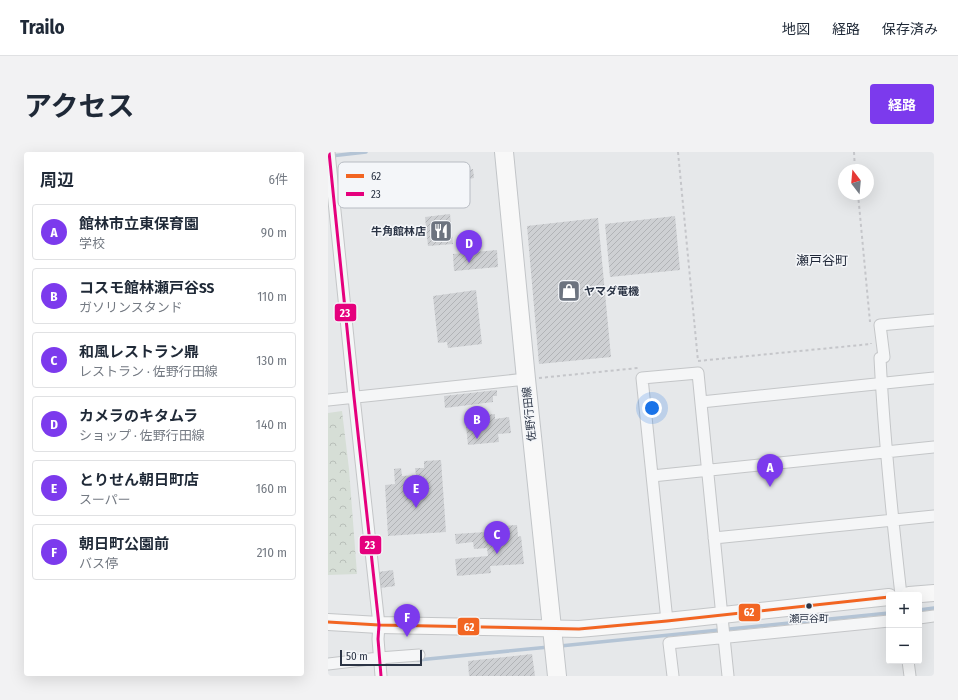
<!DOCTYPE html>
<html lang="ja">
<head>
<meta charset="utf-8">
<style>
  body { margin:0; font-family:"Fira Sans Condensed","Noto Sans JP",sans-serif; background:#f2f2f3; color:#1f2937 }
  .controls { position:absolute; right:12px; bottom:12px; display:grid; overflow:hidden; border-radius:4px; box-shadow:0 4px 16px #0002 }
  .controls button { width:36px; height:36px; display:grid; place-items:center; padding:0; border:0; border-bottom:1px solid #e0e1e3; background:#fff; color:#1f2937; font:20px sans-serif }
  .compass { position:absolute; left:510px; top:12px; width:36px; height:36px; border-radius:50%; background:#fff; box-shadow:0 4px 16px #0002; rotate:344deg }
  .scale { position:absolute; left:12px; bottom:10px; width:82px; box-sizing:border-box; padding-left:4px; border:2px solid #2b3445; border-top:0; font-size:11px; line-height:14px; white-space:nowrap; color:#2b3445; -webkit-text-stroke:3px #f4f6f9; paint-order:stroke }
  .you { position:absolute; left:324px; top:256px; width:14px; height:14px; margin:-10px; border:3px solid #fff; border-radius:50%; background:#1a73e8; box-shadow:0 0 0 6px #1a73e833 }
  .badge { display:grid; place-items:center; width:26px; height:26px; border-radius:50%; background:#7c3aed; color:#fff; font-size:13px; font-weight:700 }
  .pin { position:absolute; translate:-50% -33px; filter:drop-shadow(0 1px 2px #0008) }
  .pin::after { content:''; position:absolute; top:21px; width:14px; height:12px; background:inherit; clip-path:polygon(0 0,100% 0,50% 100%) }
  .list { margin:0; padding:0; list-style:none }
  h2 { display:flex; justify-content:space-between; align-items:center; height:52px; margin:0; padding:0 16px; font-size:17px }
  h2 small { font-size:13px; font-weight:400; color:#747a83 }
  .list li { display:grid; grid-template-columns:26px 1fr auto; gap:12px; align-items:center; box-sizing:border-box; height:56px; margin:0 8px 8px; padding:0 8px; border:1px solid #e0e1e3; border-radius:4px }
  .list b { display:block; font-size:15px; white-space:nowrap }
  .list p { margin:0; font-size:13px; white-space:nowrap; color:#747a83 }
  .list em { font-size:13px; font-style:normal; color:#747a83 }
  .map { position:relative; flex:none; width:606px; height:524px; overflow:hidden; border-radius:4px }
  header { display:flex; align-items:center; gap:24px; box-sizing:border-box; height:56px; padding:0 20px; background:#fff; border-bottom:1px solid #e0e1e3 }
  header strong { font-size:19px }
  nav { display:flex; gap:22px; margin-inline-start:auto; font-size:14px }
  .intro { display:flex; align-items:center; justify-content:space-between; box-sizing:border-box; height:96px; padding:0 24px }
  h1 { margin:0; font-size:28px }
  .button { padding:10px 18px; border-radius:4px; background:#7c3aed; color:#fff; font-size:14px; font-weight:700 }
  main { display:flex; gap:24px; padding:0 24px }
  aside { flex:1; background:#fff; border-radius:4px; box-shadow:0 4px 16px #0002 }
  .map>svg:first-child { display:block }
</style>
</head>
<body>
<header>
<strong>Trailo</strong>
<nav><a>地図</a><a>経路</a><a>保存済み</a></nav>
</header>
<div class="intro"><h1>アクセス</h1><a class="button">経路</a></div>
<main>
<aside>
<h2>周辺<small>6件</small></h2>
<ul class="list">
<li><span class="badge">A</span><div><b>館林市立東保育園</b><p>学校</p></div><em>90 m</em></li>
<li><span class="badge">B</span><div><b>コスモ館林瀬戸谷SS</b><p>ガソリンスタンド</p></div><em>110 m</em></li>
<li><span class="badge">C</span><div><b>和風レストラン鼎</b><p>レストラン · 佐野行田線</p></div><em>130 m</em></li>
<li><span class="badge">D</span><div><b>カメラのキタムラ</b><p>ショップ · 佐野行田線</p></div><em>140 m</em></li>
<li><span class="badge">E</span><div><b>とりせん朝日町店</b><p>スーパー</p></div><em>160 m</em></li>
<li><span class="badge">F</span><div><b>朝日町公園前</b><p>バス停</p></div><em>210 m</em></li>
</ul>
</aside>
<div class="map">
<svg width="606" height="524" viewBox="0 0 606 524">
  <defs>
    <pattern id="forest-crowns" width="20" height="18" patternUnits="userSpaceOnUse"><rect width="20" height="18" fill="#d6ded6"/><path d="M2 6a3 3 0 1 1 6 0M12 15a3 3 0 1 1 6 0" fill="none" stroke="#b8bfb9"/></pattern>
    <pattern id="building-hatch" width="6" height="6" patternUnits="userSpaceOnUse"><rect width="6" height="6" fill="#ced0d3"/><path d="M-1 1l2-2M0 6l6-6M5 7l2-2" fill="none" stroke="#b1b3b6"/></pattern>
  </defs>
  <rect width="100%" height="100%" fill="#e6e8ea"/>
  <!-- forest -->
  <path fill="url(#forest-crowns)" d="M14,259L21,317L29,422L0,423V261Z"/>
  <g fill="none" stroke-linecap="round" stroke-linejoin="round">
    <!-- stream -->
    <path stroke="#b4c4d5" stroke-width="3.5" d="M3,4L38,0
      M591,458L606,456
      M232,494L561,461
      M90,508L221,495"/>
  </g>
  <!-- building -->
  <path fill="url(#building-hatch)" d="M124,11L125,14L139,11L141,18L145,17L146,26L117,32L115,24L111,25L109,14Z
    M122,62L125,92L100,94L97,65Z
    M347,64L352,118L282,125L277,72Z
    M270,66L283,205L211,212L199,74Z
    M169,98L170,115L126,119L125,102Z
    M148,138L154,192L120,196L119,190L110,191L105,144Z
    M169,238V244H165V250L117,256L116,244Z
    M167,262V267L181,265L183,281L170,282L171,290L140,293L137,265Z
    M113,308L118,380L60,384L57,333L67,332L66,317L73,316L74,324L88,323L87,316H96V309Z
    M189,373L190,385L193,384L196,412L162,414L163,421L129,424L127,407L160,404L159,396L146,397L145,390L128,392L127,382L158,380V375Z
    M65,418L67,434L52,436L50,420Z
    M204,502L207,524H141L140,509Z"/>
  <g fill="none" stroke-linecap="round" stroke-linejoin="round">
    <!-- street casing -->
    <g stroke="#c4c6c8" stroke-width="13">
      <path id="street" d="M1,0L26,245L51,473L50,487L53,524
        M0,248L198,227
        M373,250L606,226
        M324,324L606,295
        M386,386L606,364
        M573,443C564,364 556,285 552,206L556,205L552,173L606,168
        M591,466L606,464
        M339,469L314,226L370,221L396,485L400,524
        M580,509L582,524
        M0,512L51,506L91,503
        M345,524L341,491L561,469"/>
    </g>
    <!-- secondary casing -->
    <g stroke="#c4c6c8" stroke-width="18">
      <path id="secondary" d="M581,443L606,441
        M0,470L51,473L251,477L339,469L561,445"/>
    </g>
    <!-- primary casing -->
    <g stroke="#c2c5c8" stroke-width="20">
      <path id="primary" d="M176,0L198,227L229,524"/>
    </g>
    <!-- path -->
    <path stroke="#c5c6ca" stroke-width="2" stroke-dasharray="3 3" stroke-linecap="butt" d="M350,0L370,209
      M526,0L527,18
      M530,42L542,170
      M370,209L543,192V191
      M211,226L310,216"/>
    <!-- street -->
    <use href="#street" stroke="#f5f6f7" stroke-width="11"/>
    <!-- secondary -->
    <use href="#secondary" stroke="#f8f8f8" stroke-width="16"/>
    <!-- primary -->
    <use href="#primary" stroke="#f8f8f8" stroke-width="18"/>
    <!-- bus-1 casing -->
    <g stroke="#f4f6f9" stroke-width="6">
      <path id="bus-1" d="M0,470L51,473L251,477L339,469L561,445"/>
    </g>
    <!-- bus-2 casing -->
    <g stroke="#f4f6f9" stroke-width="6">
      <path id="bus-2" d="M1,0L26,245L51,473L50,487L53,524"/>
    </g>
    <!-- bus-1 -->
    <use href="#bus-1" stroke="#f26522" stroke-width="3"/>
    <!-- bus-2 -->
    <use href="#bus-2" stroke="#e5007d" stroke-width="3"/>
  </g>
  <!-- icons -->
  <defs>
    <g id="restaurant-square" transform="scale(1.15)"><rect x="-9" y="-9" width="18" height="18" rx="4" fill="#6c737f" stroke="#f4f6f9"/><path d="M-5-6h1v4h1v-4h1v4h1v-4h1v5L-1.5 .5V6h-2V.5L-5-1ZM5-6V6H3V1.5H1.5Q1.5-4 5-6Z" fill="#fff"/></g>
    <g id="shop-square" transform="scale(1.15)"><rect x="-9" y="-9" width="18" height="18" rx="4" fill="#6c737f" stroke="#f4f6f9"/><path d="M-5-2.5h2.3a2.7 3.5 0 0 1 5.4 0H5L5.5 6h-11ZM-1.5-2.5h3a1.5 2.3 0 0 0-3 0Z" fill="#fff"/></g>
  </defs>
  <g fill-rule="evenodd">
    <use href="#restaurant-square" x="113" y="79"/>
    <use href="#shop-square" x="241" y="139"/>
  </g>
  <!-- markers -->
  <circle fill="#2b3445" stroke="#f4f6f9" stroke-width="1.5" cx="481" cy="454" r="3.5"/>
  <g text-anchor="middle" stroke-width="3" stroke-linejoin="round" paint-order="stroke">
    <!-- bus labels -->
    <g font-size="10" fill="#2b3445" stroke="#f4f6f9">
      <text x="481" y="470">瀬戸谷町</text>
    </g>
    <!-- poi labels -->
    <g font-size="11" font-weight="bold" fill="#2b3445" stroke="#f4f6f9" text-anchor="end">
      <text x="98" y="83">牛角館林店</text>
      <text x="256" y="143" text-anchor="start">ヤマダ電機</text>
    </g>
    <!-- street labels -->
    <g font-size="11" fill="#2b3445" stroke="#f4f6f9">
      <text transform="translate(201 262) rotate(-96)" y="4">佐野行田線</text>
    </g>
    <!-- quarter labels -->
    <g font-size="13" fill="#1d2536" stroke="#f4f6f9">
      <text x="494" y="113">瀬戸谷町</text>
    </g>
  </g>
  <!-- legend -->
  <rect x="10" y="10" width="132" height="46" rx="6" fill="#f4f6f9" stroke="#b8bcc3" stroke-width="1"/>
  <rect x="18" y="22" width="18" height="4" fill="#f26522"/>
  <rect x="18" y="40" width="18" height="4" fill="#e5007d"/>
  <g font-size="11" fill="#2b3445">
    <text x="43" y="28">62</text>
    <text x="43" y="46">23</text>
  </g>
  <g stroke="#f4f6f9" stroke-width="1.5">
    <rect x="6" y="151" width="23" height="19" rx="4" fill="#e5007d"/>
    <rect x="31" y="383" width="23" height="20" rx="4" fill="#e5007d"/>
    <rect x="410" y="451" width="23" height="19" rx="4" fill="#f26522"/>
    <rect x="129" y="465" width="23" height="19" rx="4" fill="#f26522"/>
  </g>
  <g font-size="11" text-anchor="middle" font-weight="bold" fill="#fff">
    <text x="17" y="165">23</text>
    <text x="42" y="397">23</text>
    <text x="421" y="464">62</text>
    <text x="141" y="479">62</text>
  </g>
</svg>
<div class="controls">
<button>+</button>
<button>−</button>
</div>
<svg class="compass" viewBox="-18 -18 36 36"><path d="M0-13l5 13h-10z" fill="#e53935"/><path d="M0 13l5-13h-10z" fill="#747a83"/></svg>
<div class="scale">50 m</div>
<div class="you"></div>
<div class="pin badge" style="left:442px;top:335px">A</div>
<div class="pin badge" style="left:149px;top:287px">B</div>
<div class="pin badge" style="left:169px;top:402px">C</div>
<div class="pin badge" style="left:141px;top:111px">D</div>
<div class="pin badge" style="left:88px;top:356px">E</div>
<div class="pin badge" style="left:79px;top:485px">F</div>
</div>
</main>
</body>
</html>
